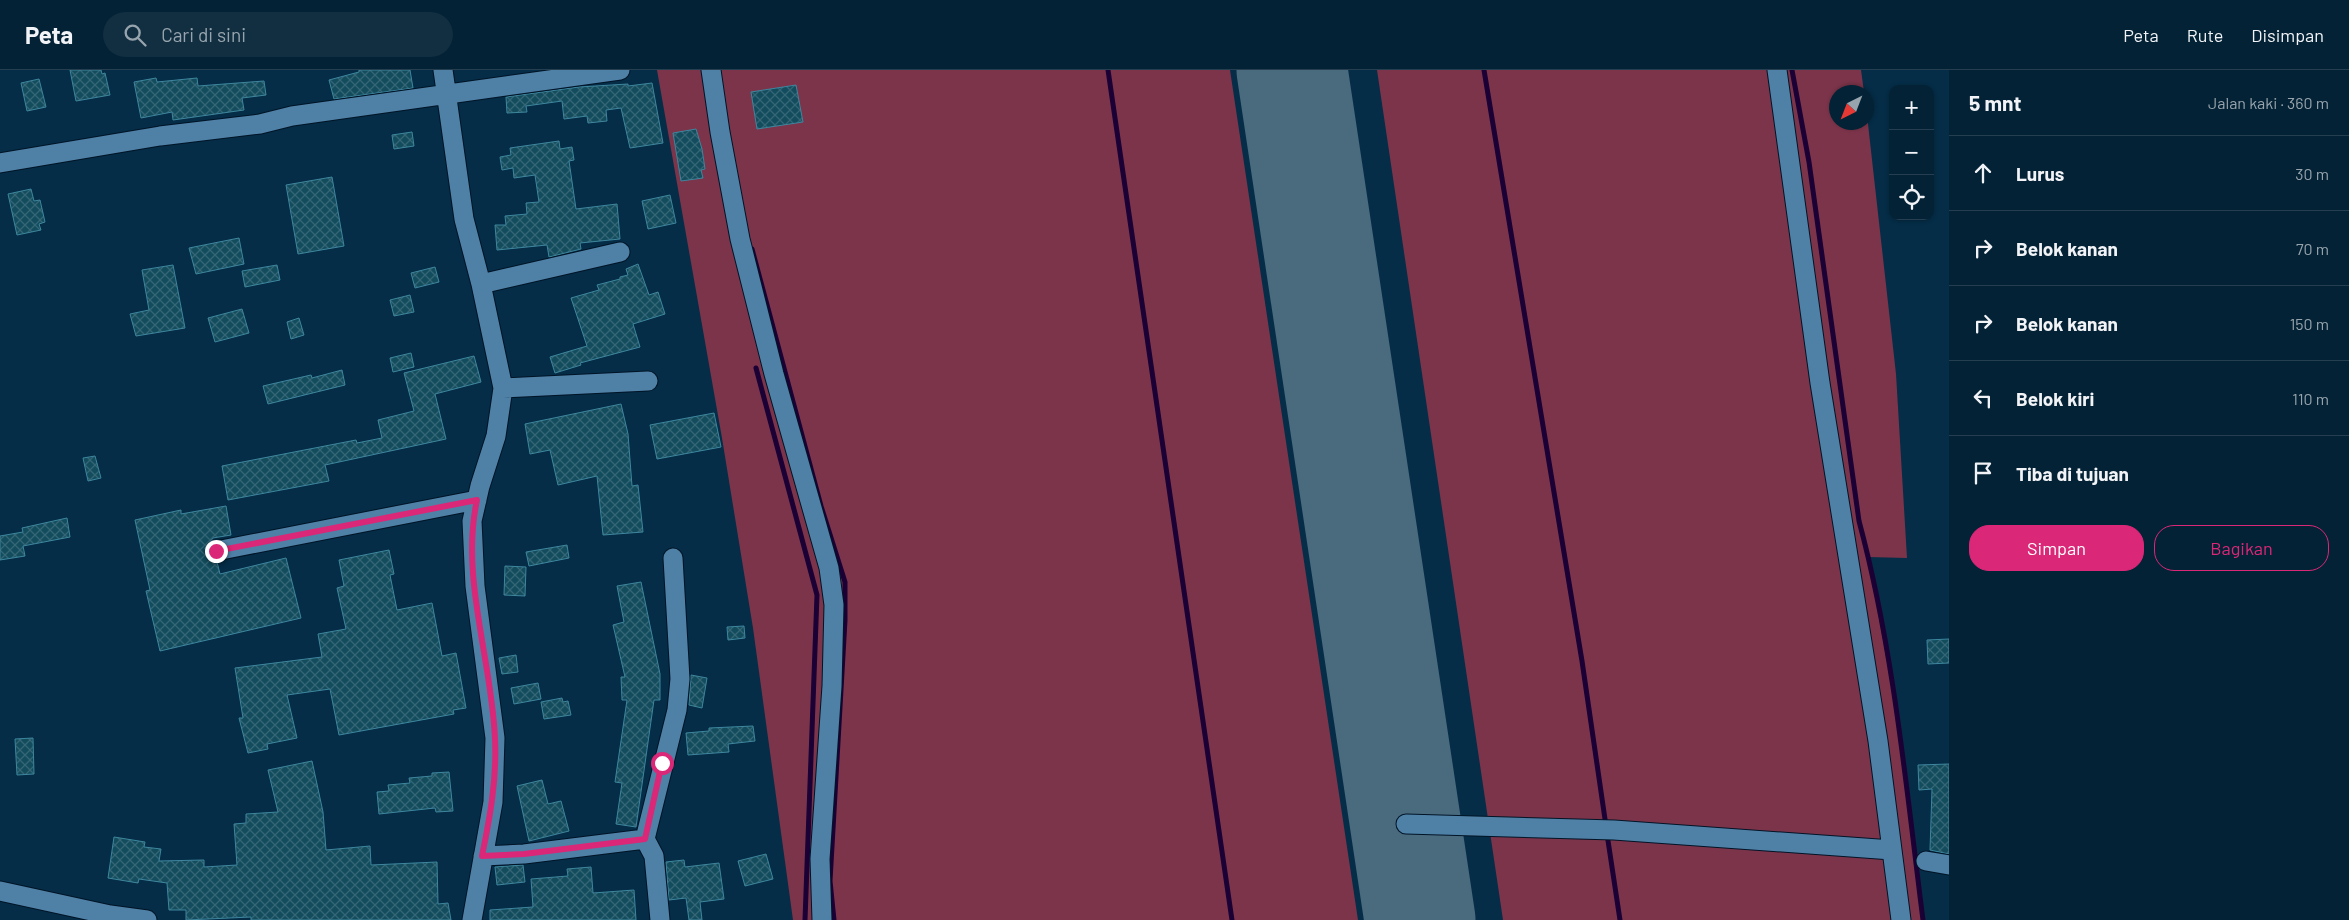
<!DOCTYPE html>
<html lang="id">
<head>
<meta charset="utf-8">
<style>
  body { margin:0; font-family:Barlow,sans-serif; background:#122f41; color:#f1f3f6 }
  .controls { position:absolute; right:15px; top:15px; display:grid; overflow:hidden; border-radius:10px; box-shadow:0 1px 4px #0004 }
  .controls button { width:45px; height:45px; display:grid; place-items:center; padding:0; border:0; border-bottom:1px solid #253f50; background:#042235; color:#f1f3f6; font:25px sans-serif }
  .compass { position:absolute; left:1829px; top:15px; width:45px; height:45px; border-radius:50%; background:#042235; box-shadow:0 1px 4px #0004; rotate:222deg }
  .stop { position:absolute; width:15px; height:15px; margin:-11px; border:4px solid #db2777; border-radius:50%; background:#fff }
  .stop.end { background:#db2777; border-color:#fff; box-shadow:0 1px 5px #0008 }
  .list { margin:0; padding:0; list-style:none }
  h2 { display:flex; justify-content:space-between; align-items:center; height:65px; margin:0; padding:0 20px; font-size:21px }
  h2 small { font-size:16px; font-weight:400; color:#97a4ad }
  .list li { display:grid; grid-template-columns:32px 1fr auto; gap:15px; align-items:center; box-sizing:border-box; height:75px; padding:0 20px; border-top:1px solid #253f50 }
  .list b { display:block; font-size:19px; white-space:nowrap }
  .list em { font-size:16px; font-style:normal; color:#97a4ad }
  .actions { display:flex; gap:10px; padding:15px 20px }
  .actions a { flex:1; padding:11px 0; border:1px solid #db2777; border-radius:20px; text-align:center; font-size:18px; color:#db2777 }
  .actions .main { background:#db2777; color:#fff }
  .icon { flex:none; width:28px; height:28px; fill:none; stroke:currentColor; stroke-width:2; stroke-linecap:round; stroke-linejoin:round }
  .map { position:relative; flex:none; width:1949px; height:850px; overflow:hidden }
  header { display:flex; align-items:center; gap:30px; box-sizing:border-box; height:70px; padding:0 25px; background:#042235; border-bottom:1px solid #253f50 }
  header strong { font-size:24px }
  nav { display:flex; gap:28px; margin-inline-start:auto; font-size:18px }
  .search { width:350px; height:45px; background:#122f41; display:flex; align-items:center; gap:12px; box-sizing:border-box; padding:0 18px; border-radius:28px; color:#97a4ad; font-size:19px }
  main { display:flex }
  aside { flex:1; background:#042235 }
  .map>svg:first-child { display:block }
</style>
</head>
<body>
<header>
<strong>Peta</strong>
<div class="search"><svg class="icon" aria-label="search" viewBox="0 0 24 24"><circle cx="10" cy="10" r="6"/><path d="M15 15l6 6"/></svg>Cari di sini</div>
<nav><a>Peta</a><a>Rute</a><a>Disimpan</a></nav>
</header>
<main>
<div class="map">
<svg width="1949" height="850" viewBox="0 0 1949 850">
  <defs>
    <pattern id="building-cross-hatch" width="8" height="8" patternUnits="userSpaceOnUse" patternTransform="scale(1.25)"><rect width="8" height="8" fill="#124c5d"/><path d="M0 0l8 8M0 8l8-8" fill="none" stroke="#356675"/></pattern>
  </defs>
  <rect width="100%" height="100%" fill="#052d47"/>
  <!-- green -->
  <path fill="#7c344a" d="M657,0H1230L1358,850H793L753,558L722,368Z
    M1377,0H1861L1864,22H1836V52H1866L1867,45L1896,304L1907,488L1868,487L1895,636L1923,850H1503Z"/>
  <g fill="none" stroke-linecap="round" stroke-linejoin="round">
    <!-- stream -->
    <path stroke="#1b0035" stroke-width="5" d="M1108,0L1232,850
      M1484,0L1582,591L1606,756
      M1792,0L1809,92L1859,451C1894,581 1906,717 1923,850
      M752,179L821,436L845,512V550L830,811L834,850
      M756,298L817,525L805,850
      M1607,764L1620,850"/>
    <!-- runway -->
    <path stroke="#4a6a7e" stroke-width="111" d="M1292,0L1420,850"/>
  </g>
  <!-- building -->
  <path fill="url(#building-cross-hatch)" stroke="#3e869e" d="M70,0H101L102,4L105,3L110,25L76,31Z
    M359,0H410L413,18L334,29L329,10L359,2Z
    M156,8L157,12L197,8L198,16L264,11L266,25L242,28L244,40L173,50L172,42L141,48L134,12Z
    M39,9L46,37L27,41L21,13Z
    M652,13L663,73L630,78L621,38L606,40L607,51L588,53L587,46L564,49L562,31L526,36L527,42L507,43L506,27L579,17L628,14V16Z
    M796,15L803,52L757,59L751,22Z
    M696,59L702,79L705,99L701,100L703,108L681,111L673,63Z
    M412,62L414,76L394,79L392,65Z
    M559,71L560,79L572,77L574,90L569,91L576,139L617,134L620,169L580,173L581,179L549,187L547,175L497,180L495,155H506L505,146L527,144L526,133L539,132L535,105L514,108L513,98L502,100L500,87L511,85L510,78Z
    M332,107L344,176L298,184L286,115Z
    M31,119L34,131L40,130L45,152L39,154L41,160L17,165L8,124Z
    M670,125L676,153L648,159L642,131Z
    M239,168L244,194L196,204L189,178Z
    M638,194L649,225L658,222L665,244L633,254L640,277L580,293L581,295L555,303L550,287L587,276L571,228L599,220L597,215L620,209V207L628,205L626,199Z
    M173,195L185,258L136,266L130,244L149,240L142,200Z
    M277,195L280,210L245,217L242,201Z
    M435,197L439,212L415,218L411,203Z
    M410,225L414,242L394,246L390,230Z
    M242,239L249,263L215,272L208,248Z
    M299,248L304,265L291,269L287,252Z
    M411,283L414,297L393,302L390,288Z
    M474,286L481,312L435,324L446,369L325,395L329,411L228,430L222,396L356,370L357,373L382,368L378,350L414,341L404,303Z
    M342,300L345,315L268,334L263,316L311,305L312,308Z
    M621,334L628,364L632,416L638,415L643,462L603,465L597,406L558,415L550,380L530,384L525,354Z
    M714,343L721,377L657,389L650,355Z
    M95,386L101,408L88,411L83,388Z
    M226,436L231,465L213,468L205,478L207,488L217,492L220,504L286,488L301,548L160,581L146,521L150,520L135,450L181,440V444Z
    M67,448L70,467L23,476L25,486L0,490V466L23,462L22,458Z
    M567,475L569,488L529,496L526,482Z
    M389,480L394,504L390,505L397,540L432,533L442,586L456,583L466,638L453,640L454,644L339,665L330,619L287,625L297,668L267,674L268,679L248,683L239,648H243L235,598L322,587L318,564L346,559L337,518L344,516L339,490Z
    M505,496L526,497L525,526L504,525Z
    M641,512L660,604V630H654L636,757L616,754L622,713L615,712L627,630H622L621,607H625L613,555L624,552L617,516Z
    M744,556L745,568L728,570L727,557Z
    M1949,569V593L1928,594L1927,570Z
    M516,585L518,602L502,604L499,588Z
    M691,605L707,608L702,638L689,635Z
    M538,613L541,629L514,634L511,618Z
    M562,628L563,632L568,631L571,645L544,649L541,632Z
    M753,656L755,671L728,674L729,682L688,685L686,663L709,661V658Z
    M33,668L34,704L17,705L15,669Z
    M312,691L323,742L326,780L370,776L371,795L437,792L438,834L448,833L451,850H251V847L186,850V840H169L167,813L139,809L138,813L108,808L114,767L145,772L144,777L161,779L159,791L204,790V797L237,795L234,754L246,753V744L278,742L268,700Z
    M1949,694V784L1930,780L1932,719L1919,720L1918,695Z
    M449,702L453,741L436,742L435,738L379,744L377,722L389,721L388,715L410,713L409,708L432,706V703Z
    M542,710L548,734L561,731L569,761L529,771L517,716Z
    M766,784L773,809L745,816L738,791Z
    M684,790L685,797L719,793L724,829L700,832L702,850H689L686,828L669,830L666,792Z
    M523,795L525,812L497,815L495,797Z
    M591,797L593,823L634,820L636,850H490V840L533,837L531,809L568,806L567,799Z"/>
  <g fill="none" stroke-linecap="round" stroke-linejoin="round">
    <!-- minor casing -->
    <g stroke="#001426" stroke-width="21">
      <path id="minor" d="M443,0L464,149L481,214L503,318L496,366L480,416L472,451L475,516L495,668L493,732L472,850
        M711,0L720,62L740,169L774,304L829,498L834,535L832,616L820,789L822,850
        M1777,0L1820,313L1878,671L1901,850
        M0,93L160,66L260,54L292,46L620,0
        M481,214L620,182
        M503,318L648,311
        M216,481L477,430
        M1406,754L1614,760L1892,780
        M483,786L524,784L645,769
        M1926,791L1949,795
        M0,821L110,845L147,850
        M660,850L654,786L645,769L677,640L680,609L673,488"/>
    </g>
    <!-- minor -->
    <use href="#minor" stroke="#4f81a7" stroke-width="19"/>
  </g>
  <g fill="none" stroke-linecap="round" stroke-linejoin="round">
    <!-- route -->
    <path stroke="#db2777" stroke-width="6" d="M216,481L477,430C460,508 492,590 495,669C497,709 490,747 482,786L524,784L645,769L662,693"/>
  </g>
</svg>
<div class="controls">
<button>+</button>
<button>−</button>
<button><svg class="icon" aria-label="locate" viewBox="0 0 24 24"><circle cx="12" cy="12" r="6"/><path d="M12 2v4M12 18v4M2 12h4M18 12h4"/></svg></button>
</div>
<svg class="compass" viewBox="-18 -18 36 36"><path d="M0-13l5 13h-10z" fill="#e53935"/><path d="M0 13l5-13h-10z" fill="#97a4ad"/></svg>
<div class="stop" style="left:662px;top:693px"></div>
<div class="stop end" style="left:216px;top:481px"></div>
</div>
<aside>
<h2>5 mnt<small>Jalan kaki · 360 m</small></h2>
<ul class="list">
<li><svg class="icon" aria-label="ahead" viewBox="0 0 24 24"><path d="M12 20V5M6 11l6-6 6 6"/></svg><div><b>Lurus</b></div><em>30 m</em></li>
<li><svg class="icon" aria-label="right" viewBox="0 0 24 24"><path d="M7 20v-9h11M14 6l5 5-5 5"/></svg><div><b>Belok kanan</b></div><em>70 m</em></li>
<li><svg class="icon" aria-label="right" viewBox="0 0 24 24"><path d="M7 20v-9h11M14 6l5 5-5 5"/></svg><div><b>Belok kanan</b></div><em>150 m</em></li>
<li><svg class="icon" aria-label="left" viewBox="0 0 24 24"><path d="M17 20v-9H6M10 6l-5 5 5 5"/></svg><div><b>Belok kiri</b></div><em>110 m</em></li>
<li><svg class="icon" aria-label="arrive" viewBox="0 0 24 24"><path d="M6 21V4h12l-3 4 3 4H6"/></svg><div><b>Tiba di tujuan</b></div></li>
</ul>
<div class="actions"><a class="main">Simpan</a><a>Bagikan</a></div>
</aside>
</main>
</body>
</html>
